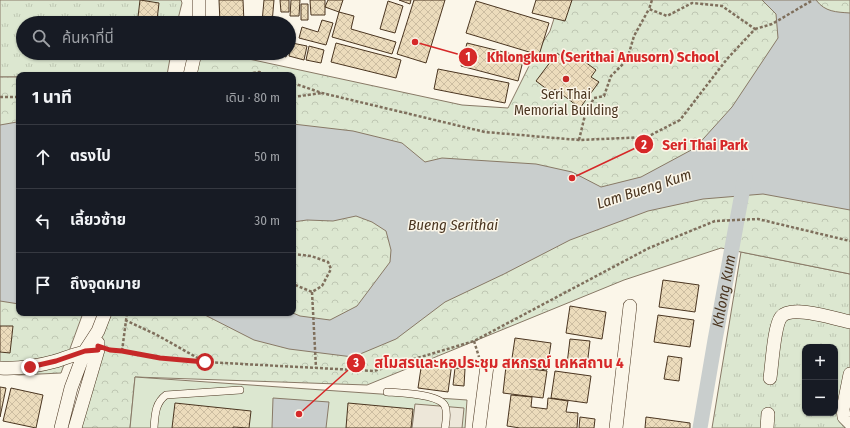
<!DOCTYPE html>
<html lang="th">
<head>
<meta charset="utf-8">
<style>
  body { margin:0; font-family:"Fira Sans Condensed","Noto Sans Thai",sans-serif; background:#20242c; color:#f1f3f6 }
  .controls { position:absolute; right:12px; bottom:12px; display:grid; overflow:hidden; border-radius:8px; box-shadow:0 1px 3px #0004 }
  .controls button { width:36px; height:36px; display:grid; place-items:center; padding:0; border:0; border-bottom:1px solid #363941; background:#171b24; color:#f1f3f6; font:20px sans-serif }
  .stop { position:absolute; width:12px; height:12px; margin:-9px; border:3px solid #c62828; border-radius:50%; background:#fff }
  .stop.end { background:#c62828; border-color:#fff; box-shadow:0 1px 4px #0008 }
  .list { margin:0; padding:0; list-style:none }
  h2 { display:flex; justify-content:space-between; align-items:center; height:52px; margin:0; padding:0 16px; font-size:17px }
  h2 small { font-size:13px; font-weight:400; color:#9ea1a6 }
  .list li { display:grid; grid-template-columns:26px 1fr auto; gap:12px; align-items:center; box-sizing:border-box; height:64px; padding:0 16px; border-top:1px solid #363941 }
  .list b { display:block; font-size:15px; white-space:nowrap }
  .list em { font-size:13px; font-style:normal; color:#9ea1a6 }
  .icon { flex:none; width:22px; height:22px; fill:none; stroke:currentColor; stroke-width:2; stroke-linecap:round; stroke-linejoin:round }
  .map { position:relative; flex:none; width:850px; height:428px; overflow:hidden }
  .search { position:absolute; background:#171b24; box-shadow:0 1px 3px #0004; left:16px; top:16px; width:280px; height:44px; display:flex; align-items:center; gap:10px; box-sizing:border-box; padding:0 14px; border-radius:22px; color:#9ea1a6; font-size:15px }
  .panel { position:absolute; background:#171b24; box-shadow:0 1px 3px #0004; left:16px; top:72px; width:280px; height:244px; border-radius:8px }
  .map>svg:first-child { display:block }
</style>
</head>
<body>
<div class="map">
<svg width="850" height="428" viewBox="0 0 850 428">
  <defs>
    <pattern id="grass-tufts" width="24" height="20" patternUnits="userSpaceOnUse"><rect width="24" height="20" fill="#dce7d0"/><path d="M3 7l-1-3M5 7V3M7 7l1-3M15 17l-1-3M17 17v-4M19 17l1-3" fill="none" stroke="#bec7b2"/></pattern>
    <pattern id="park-crowns" width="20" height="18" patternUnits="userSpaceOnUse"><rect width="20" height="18" fill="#dce7d0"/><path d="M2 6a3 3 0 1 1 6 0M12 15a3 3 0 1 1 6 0" fill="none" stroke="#bec7b2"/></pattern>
    <pattern id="building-cross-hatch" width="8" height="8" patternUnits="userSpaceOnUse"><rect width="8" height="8" fill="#ecdcbc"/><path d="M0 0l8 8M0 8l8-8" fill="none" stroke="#ccbda1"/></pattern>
  </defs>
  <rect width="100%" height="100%" fill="#fbf6e9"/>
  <!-- grass -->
  <path fill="url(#grass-tufts)" stroke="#887966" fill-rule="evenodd" d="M0,0H181L182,3L177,23H23V53H171L167,75H19V77H0Z
    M741,252L850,274V428H712ZM805,347H835V413H805Z"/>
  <!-- park -->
  <path fill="url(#park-crowns)" stroke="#887966" d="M560,0H850V274L721,248L624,280L367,385L135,377L130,428H71L103,313H293V75H185L193,53H221L462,105L508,108L534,56L550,31Z
    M0,77H19V313H83L61,373L19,375L0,373Z"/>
  <!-- garden -->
  <path fill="#dce7d0" stroke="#887966" d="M135,377L467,400L465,428H130Z"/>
  <!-- parking -->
  <path fill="#ede7d9" stroke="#887966" d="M415,404L464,408L462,428H412Z"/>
  <!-- water -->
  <path fill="#c9cecd" stroke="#887966" d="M762,0H816C825,12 836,12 850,13V210L763,194L703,199L648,211L570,240L504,274L445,302L396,339L353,357L289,349L254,340L201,313H293L300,316L330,320L357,306L390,262L391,250L386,231L372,222L356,216L333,221L307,220L293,222V124L353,131L402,143L425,162L442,158L536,164L572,172L601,187L641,177L695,148L732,107L778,38L776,14Z
    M17,122H19V304L0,301V125Z
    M273,398L329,402L326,428H272Z"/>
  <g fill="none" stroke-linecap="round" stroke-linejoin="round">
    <!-- canal -->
    <path stroke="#c9cecd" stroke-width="15" id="s1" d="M700,428L715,340L745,177"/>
  </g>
  <!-- building -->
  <path fill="url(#building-cross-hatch)" stroke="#4a3520" d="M140,0L159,3L157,20L138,17Z
    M219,0H243L244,23H220Z
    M264,0H274L272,23L262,22Z
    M280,0H289V12H281Z
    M291,0H300L299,16H290Z
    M310,0H325V15H311Z
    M328,0H343L339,12L325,7Z
    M399,0H411L410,4Z
    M414,0H445L426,63L397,54Z
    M536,0H572L565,21L532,13Z
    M388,1L403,6L395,33L380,29Z
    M476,1L549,23L539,55L466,33Z
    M301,4H308V20H301Z
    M339,12L354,16L351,29L396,42L392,54L332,37Z
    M322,20L333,23L326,45L299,38L302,27L318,32Z
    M292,43L307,46L304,60L289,56Z
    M336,43L401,60L396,78L331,62Z
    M467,43L524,57L518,81L461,66Z
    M309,46L324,50L321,63L306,60Z
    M272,53H287L286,57Z
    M557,53L571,63L577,56L596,70L591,77L599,82L580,108L555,89L552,93L536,81Z
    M438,69L509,83L505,103L434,89Z
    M663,280L699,285L695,312L659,307Z
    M570,306L606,312L602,339L566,333Z
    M658,315L694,320L690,347L654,342Z
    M0,326H13L10,353L0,352Z
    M515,338L551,343L547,370L511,365Z
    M570,339L590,341L587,366L567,364Z
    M668,356L682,358L679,381L664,379Z
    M442,361L452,363L448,392L418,388L421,368L433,367Z
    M506,366L547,371L543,398L503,393Z
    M455,368L465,369L464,386L453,385Z
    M555,371L591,376L587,403L551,398Z
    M0,387L6,388L0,417Z
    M11,388L43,395L36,428L3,421Z
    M511,395L532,397L531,407L547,409L548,398L568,401L566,412L578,413L577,428H520L507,426Z
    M175,403L251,411L249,428L233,427V428H172Z
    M348,403L413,409L411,428H346Z
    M580,417L595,419L594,428H579Z
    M646,417L690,423V428H645Z"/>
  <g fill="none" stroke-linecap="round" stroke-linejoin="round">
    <!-- service casing -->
    <g stroke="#4a3520" stroke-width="8">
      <path id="service" d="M387,392C400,393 439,394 445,406C448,413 446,421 445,428
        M154,428C155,415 155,403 166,395L240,390"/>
    </g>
    <!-- minor casing -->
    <g stroke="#4a3520" stroke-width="14">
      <path id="minor" d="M199,0V23
        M190,75L195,53
        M0,368C19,369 38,366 56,361C71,356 82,351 98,350
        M850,374L843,409L844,417L850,423
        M770,378C772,365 774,326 781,317C791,304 836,319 850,322
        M61,428L71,388L85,351L98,331L105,313
        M75,428L98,350V343
        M479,428L487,366
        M616,428L630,306
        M767,428L768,414"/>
    </g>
    <!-- path -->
    <path stroke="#7f6f5c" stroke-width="2.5" stroke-dasharray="3 2" stroke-linecap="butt" d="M755,29L772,24L813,0
      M238,75L259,72L269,75
      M293,83L322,93L485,132L579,140L647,137L680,120L727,59L755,29L722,6L692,3L667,16L649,9L652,0
      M0,97H19
      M293,97L322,93
      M579,140L585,115L594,98L604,96L611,76L627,60L634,36L649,9
      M293,254L311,256L328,262L331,269L322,286L312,292L293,284
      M312,292L316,368
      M125,320L157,335L203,361
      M474,341L479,357
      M111,350L122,351L160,358L205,362L374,371L474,341L649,248L715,221L758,219L850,241
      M122,351L127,313"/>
    <!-- service -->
    <use href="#service" stroke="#fbf6e9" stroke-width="7"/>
    <!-- minor -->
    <use href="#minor" stroke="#fbf6e9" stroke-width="13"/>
  </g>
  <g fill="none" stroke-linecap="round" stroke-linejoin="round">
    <!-- route -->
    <path stroke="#c62828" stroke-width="5" d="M30,367L56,361L85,351L98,350V346L110,350L122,351L160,358L205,362"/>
  </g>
  <!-- markers -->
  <circle fill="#c62828" stroke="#fbf6e9" stroke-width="1.5" cx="566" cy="79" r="4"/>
  <g text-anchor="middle" stroke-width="3" stroke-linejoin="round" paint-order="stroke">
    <!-- poi labels -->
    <g font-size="14" fill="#4a3520" stroke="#fbf6e9">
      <text x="566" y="99">Seri Thai<tspan x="566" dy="16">Memorial Building</tspan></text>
    </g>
    <!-- water labels -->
    <g font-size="15" font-style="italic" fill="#4a3520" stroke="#fbf6e9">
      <text transform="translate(644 189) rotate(-18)" y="5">Lam Bueng Kum</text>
      <text x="453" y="230">Bueng Serithai</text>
      <text dy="5" stroke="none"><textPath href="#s1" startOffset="139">Khlong Kum</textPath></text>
    </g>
  </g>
  <!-- callouts -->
  <path fill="none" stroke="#d62828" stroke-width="1.5" d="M415 42L468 57M572 178L644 144M299 414L356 363"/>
  <g fill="#d62828" stroke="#fbf6e9" stroke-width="1.5">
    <circle cx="415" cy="42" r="4"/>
    <circle cx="572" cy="178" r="4"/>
    <circle cx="299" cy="414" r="4"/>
    <circle cx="468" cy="57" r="10"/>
    <circle cx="644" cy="144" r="10"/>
    <circle cx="356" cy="363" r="10"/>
  </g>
  <g font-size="12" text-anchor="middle" font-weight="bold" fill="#fff">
    <text x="468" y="61">1</text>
    <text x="644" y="149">2</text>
    <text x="356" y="367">3</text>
  </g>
  <g font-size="15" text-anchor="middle" font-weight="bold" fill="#d62828" stroke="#fbf6e9" stroke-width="3" stroke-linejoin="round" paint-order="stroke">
    <text x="603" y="62">Khlongkum (Serithai Anusorn) School</text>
    <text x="705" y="150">Seri Thai Park</text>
    <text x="499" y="368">สโมสรและหอประชุม สหกรณ์ เคหสถาน 4</text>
  </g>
</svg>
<div class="controls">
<button>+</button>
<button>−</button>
</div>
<div class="stop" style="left:205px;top:362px"></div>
<div class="stop end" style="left:30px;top:367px"></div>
<div class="search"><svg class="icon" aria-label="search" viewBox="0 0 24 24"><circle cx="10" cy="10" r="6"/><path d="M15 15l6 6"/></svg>ค้นหาที่นี่</div>
<section class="panel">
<h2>1 นาที<small>เดิน · 80 m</small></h2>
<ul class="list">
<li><svg class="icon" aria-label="ahead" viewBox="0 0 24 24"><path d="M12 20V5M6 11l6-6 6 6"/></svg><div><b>ตรงไป</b></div><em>50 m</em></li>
<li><svg class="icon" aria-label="left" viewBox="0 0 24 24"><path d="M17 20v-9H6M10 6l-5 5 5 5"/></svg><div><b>เลี้ยวซ้าย</b></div><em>30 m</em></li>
<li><svg class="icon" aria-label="arrive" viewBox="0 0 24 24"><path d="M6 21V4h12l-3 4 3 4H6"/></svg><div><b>ถึงจุดหมาย</b></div></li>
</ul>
</section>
</div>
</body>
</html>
